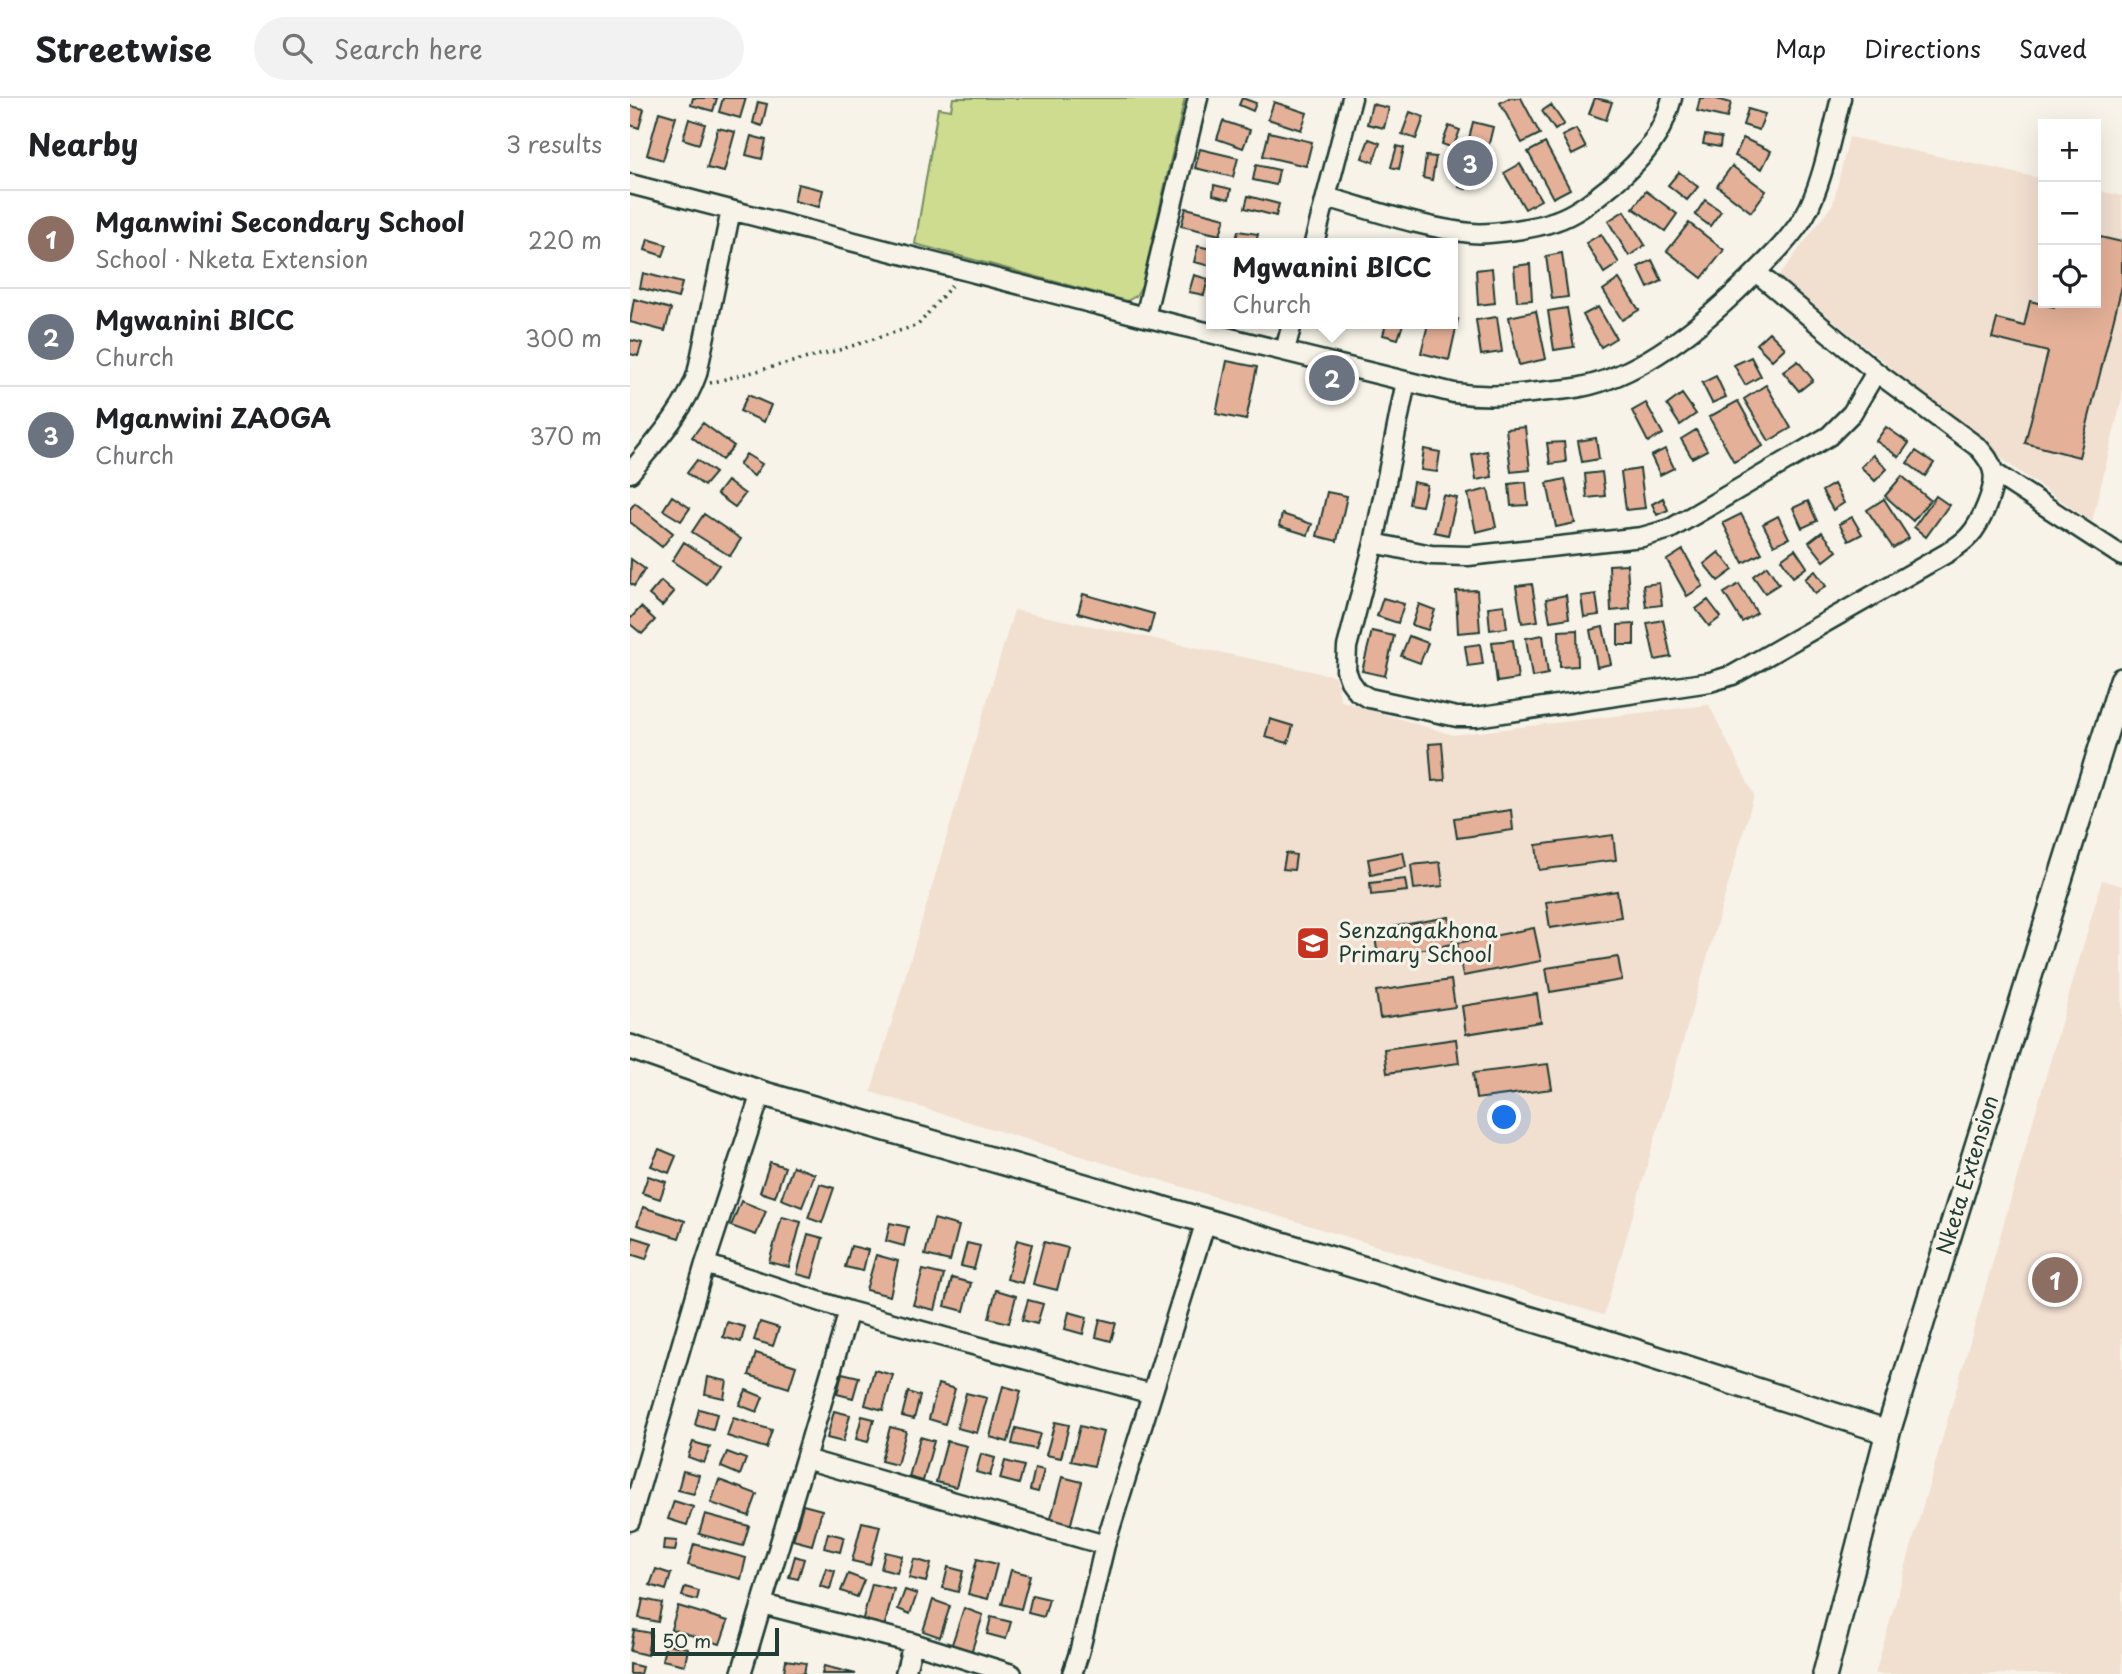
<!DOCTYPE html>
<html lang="en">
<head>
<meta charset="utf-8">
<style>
  body { margin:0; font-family:"Playpen Sans",sans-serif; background:#f2f2f2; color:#202124 }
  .controls { position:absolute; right:21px; top:21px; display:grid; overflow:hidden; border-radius:0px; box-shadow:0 7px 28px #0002 }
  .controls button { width:63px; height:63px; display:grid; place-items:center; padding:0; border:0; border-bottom:2px solid #e0e0e0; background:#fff; color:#202124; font:35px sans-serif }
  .scale { position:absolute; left:21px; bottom:18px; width:128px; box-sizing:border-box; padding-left:7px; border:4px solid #1f3d34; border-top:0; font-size:19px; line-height:24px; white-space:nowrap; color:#1f3d34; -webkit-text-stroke:5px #f7f3e8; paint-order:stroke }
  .you { position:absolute; left:875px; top:1020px; width:24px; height:24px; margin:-18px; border:5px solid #fff; border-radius:50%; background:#1a73e8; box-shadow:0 0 0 10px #1a73e833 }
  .badge { display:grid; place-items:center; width:46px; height:46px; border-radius:50%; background:#7c3aed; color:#fff; font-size:23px; font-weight:700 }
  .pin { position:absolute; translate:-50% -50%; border:4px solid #fff; box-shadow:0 2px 7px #0006 }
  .popup { position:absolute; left:576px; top:140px; width:252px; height:91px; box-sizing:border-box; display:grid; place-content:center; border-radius:0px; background:#fff; filter:drop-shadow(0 2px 5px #0005); font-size:23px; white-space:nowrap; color:#757577 }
  .popup b { font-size:26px; color:#202124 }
  .popup::after { content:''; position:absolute; left:50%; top:100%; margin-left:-14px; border:14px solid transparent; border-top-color:#fff }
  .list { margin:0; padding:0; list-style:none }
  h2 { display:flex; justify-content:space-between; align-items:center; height:91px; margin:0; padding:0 28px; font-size:30px }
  h2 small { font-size:23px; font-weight:400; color:#757577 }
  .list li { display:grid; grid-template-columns:46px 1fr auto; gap:21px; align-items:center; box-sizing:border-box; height:98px; padding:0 28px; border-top:2px solid #e0e0e0 }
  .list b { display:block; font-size:26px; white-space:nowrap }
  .list p { margin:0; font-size:23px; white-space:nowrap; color:#757577 }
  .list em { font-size:23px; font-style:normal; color:#757577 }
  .icon { flex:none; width:38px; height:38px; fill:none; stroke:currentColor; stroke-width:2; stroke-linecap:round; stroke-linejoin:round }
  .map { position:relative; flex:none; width:1492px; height:1576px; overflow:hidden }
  header { display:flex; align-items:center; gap:42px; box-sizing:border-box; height:98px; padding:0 35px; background:#fff; border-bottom:2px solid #e0e0e0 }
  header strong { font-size:33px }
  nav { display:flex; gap:38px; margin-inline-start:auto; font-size:24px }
  .search { width:490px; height:63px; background:#f2f2f2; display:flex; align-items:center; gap:18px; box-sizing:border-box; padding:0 24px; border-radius:38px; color:#757577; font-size:26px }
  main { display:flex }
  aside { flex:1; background:#fff }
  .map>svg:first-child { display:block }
</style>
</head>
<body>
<header>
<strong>Streetwise</strong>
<div class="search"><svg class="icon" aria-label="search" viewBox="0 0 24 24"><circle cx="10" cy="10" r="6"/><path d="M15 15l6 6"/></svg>Search here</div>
<nav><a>Map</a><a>Directions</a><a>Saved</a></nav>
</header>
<main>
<aside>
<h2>Nearby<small>3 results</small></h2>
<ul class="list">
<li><span class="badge" style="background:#8d6e63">1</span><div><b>Mganwini Secondary School</b><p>School · Nketa Extension</p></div><em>220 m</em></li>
<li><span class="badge" style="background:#6b7280">2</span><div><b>Mgwanini BICC</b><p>Church</p></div><em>300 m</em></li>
<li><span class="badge" style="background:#6b7280">3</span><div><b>Mganwini ZAOGA</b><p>Church</p></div><em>370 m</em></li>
</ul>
</aside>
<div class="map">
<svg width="1492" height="1576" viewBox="0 0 1492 1576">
  <rect width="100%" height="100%" fill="#f7f3e8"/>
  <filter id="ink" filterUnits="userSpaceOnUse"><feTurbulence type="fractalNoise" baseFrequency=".0143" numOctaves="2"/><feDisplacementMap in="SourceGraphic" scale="14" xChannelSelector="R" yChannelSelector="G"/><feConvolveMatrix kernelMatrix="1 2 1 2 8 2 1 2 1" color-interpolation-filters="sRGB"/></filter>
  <g filter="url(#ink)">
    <!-- built -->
    <path fill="#f1dfd0" d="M1219,39L1413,81V205H1466V92L1492,98V300L1462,424L1384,370L1149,178L1203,106Z
      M384,512L705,578L711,603L823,637L1079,607L1124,697L974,1217L241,994Z
      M1472,782L1492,788V1576H1245Z"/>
    <!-- green -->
    <path fill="#cddc8f" stroke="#768c62" stroke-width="2" d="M323,0H555L512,187L506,198L497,203L285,146L308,10L321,12Z"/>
    <!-- building -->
    <path fill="#e4b097" stroke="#1f3d34" stroke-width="2" d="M63,0H87L83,13L61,7Z
      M93,0H116L110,20L89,14Z
      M612,0L626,5L623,13L609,7Z
      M879,0H891L910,36L892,45L870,5Z
      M965,0L982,4L976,22L959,16Z
      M1070,0H1083L1101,5L1097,20L1067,13Z
      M128,4L137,6L132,28L123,25Z
      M644,4L677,15L671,32L638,21Z
      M742,6L759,10L754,30L737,26Z
      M921,7L934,26L925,32L912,13Z
      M0,8L14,11L9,30L0,27Z
      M1118,11L1135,16L1129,32L1113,27Z
      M29,14L46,19L33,62L17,57Z
      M780,14L794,19L786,41L772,36Z
      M59,21L75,26L69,46L53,41Z
      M593,23L620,32L613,50L587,41Z
      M843,24L863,29L856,58L836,53Z
      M819,28L830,32L823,50L812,46Z
      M88,30L105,34L94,74L77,70Z
      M946,31L956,50L942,57L932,38Z
      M639,34L682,44L676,68L633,58Z
      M1075,37L1091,40L1090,49L1073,46Z
      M121,38L136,42L132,61L116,57Z
      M1113,40L1141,53L1132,71L1105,58Z
      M739,41L750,45L743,64L732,60Z
      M915,45L940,91L923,100L898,54Z
      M767,48L774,50L769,71L761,69Z
      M570,51L608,60L603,79L565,70Z
      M796,58L806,59L802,82L793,80Z
      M890,66L911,102L895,111L874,75Z
      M626,67L649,72L646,87L623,82Z
      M836,67L843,69L836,91L829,89Z
      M1102,68L1136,93L1121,114L1087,88Z
      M1049,74L1068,89L1057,102L1038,87Z
      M168,86L193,92L189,109L164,103Z
      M584,87L601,91L599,101L583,97Z
      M1016,93L1047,116L1035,133L1003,110Z
      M618,98L649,106L646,118L615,110Z
      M1075,102L1091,113L1080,128L1065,117Z
      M556,110L595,120L590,137L551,128Z
      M994,113L1015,147L999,158L978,123Z
      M1059,125L1094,152L1072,180L1037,153Z
      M608,133L628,136L626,145H605Z
      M971,136L989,165L974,175L956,145Z
      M1466,138L1492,144V188L1449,359L1395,345L1418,254L1362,240L1367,221L1394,228L1400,203L1424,209L1425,205H1466Z
      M18,141L37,147L33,158L15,152Z
      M568,148L581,151V168L564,164Z
      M932,155L938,199L922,201L916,158Z
      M1022,162L1032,183L1018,190L1008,169Z
      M900,166L902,202L887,203L884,168Z
      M862,170L865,205L848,207L846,172Z
      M13,175L52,185L48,200L10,190Z
      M564,177L578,181L574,197L559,194Z
      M989,181L1009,212L992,222L973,192Z
      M4,201L41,211L35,233L0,224Z
      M968,209L986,240L971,249L953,217Z
      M937,210L944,249L924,252L918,213Z
      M906,213L916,261L889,267L879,219Z
      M867,219L872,254L851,257L846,222Z
      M823,220L828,221L819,262L791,255L798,226H823Z
      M756,226H773L768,241L753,237Z
      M1139,234L1155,250L1142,262L1126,246Z
      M0,242L12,245L8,258L0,256Z
      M1121,259L1131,278L1115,287L1104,267Z
      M597,263L627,269L616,322L586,316Z
      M1168,263L1183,282L1169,293L1153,274Z
      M1086,278L1096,299L1082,305L1072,285Z
      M1136,287L1161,330L1139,343L1114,301Z
      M1052,296L1066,316L1050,327L1037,307Z
      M118,297L141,307L134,324L110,313Z
      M1108,303L1133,348L1104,364L1079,319Z
      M1016,305L1033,336L1018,344L1002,313Z
      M73,325L104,348L92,362L62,339Z
      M895,329L900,372L881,374L876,331Z
      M1256,329L1279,345L1269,359L1246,343Z
      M1066,332L1077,352L1062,360L1051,341Z
      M966,340L969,361L952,364L948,343Z
      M934,344L936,364L920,366L917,345Z
      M794,351L810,354L807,374L791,372Z
      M1035,351L1044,370L1030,377L1021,358Z
      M857,353L862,379L846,382L842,356Z
      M1286,353L1304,365L1295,378L1277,365Z
      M116,356L132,366L124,378L109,367Z
      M1243,357L1257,371L1245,383L1231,369Z
      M67,362L85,375L74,388L57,375Z
      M1010,371L1015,410L996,412L991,374Z
      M972,374L975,398L957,400L955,376Z
      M1272,378L1300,402L1283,423L1255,398Z
      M935,381L945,425L926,429L917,385Z
      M97,383L115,396L105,409L87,396Z
      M783,384L797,387L792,408L779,406Z
      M896,384L898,407L881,408L879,386Z
      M1204,386L1214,405L1203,412L1192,393Z
      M858,391L866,429L846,434L838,396Z
      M697,394L717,398L707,443L687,438Z
      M813,397L827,400L818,437L804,434Z
      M42,398L60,410L51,423L33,412Z
      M1306,398L1319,407L1296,439L1284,429Z
      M1033,400L1038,412L1027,417L1022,406Z
      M1254,401L1279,440L1263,450L1237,412Z
      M1178,403L1187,423L1172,430L1163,410Z
      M5,405L43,435L32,449L0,424V411Z
      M74,416L111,441L100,458L62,434Z
      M652,416L682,426L678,437L649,428Z
      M1111,416L1132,455L1113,465L1093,425Z
      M1148,418L1159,440L1144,447L1133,426Z
      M1222,419L1232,436L1219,443L1209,426Z
      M1192,434L1207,453L1194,463L1179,444Z
      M54,444L89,467L76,486L42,463Z
      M1165,451L1177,469L1163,479L1151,461Z
      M1053,452L1073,488L1057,498L1037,462Z
      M1089,454L1103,472L1088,483L1074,466Z
      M1,461L15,471L4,488L0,485Z
      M997,466L1000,511L981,513L979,467Z
      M1137,468L1149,486L1135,495L1123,478Z
      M1185,473L1196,488L1185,496L1175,481Z
      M31,483L44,494L32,508L19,497Z
      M1029,485L1032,507L1016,509L1013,487Z
      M902,486L908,523L892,525L886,488Z
      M1109,486L1127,515L1112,524L1094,495Z
      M847,492L850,533L828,535L826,493Z
      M453,496L524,516L519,535L448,515Z
      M966,496L969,517L954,519L951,498Z
      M936,497L939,520L920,523L916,501Z
      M753,500L774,506L768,525L747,518Z
      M1078,502L1091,519L1079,528L1066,511Z
      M789,506L805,512L798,532L782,527Z
      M874,507L877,530L860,532L858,509Z
      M11,509L25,522L12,536L0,526V521Z
      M1033,522L1041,559L1025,562L1017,525Z
      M1004,526V547H988V527Z
      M973,529L981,566L967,569L960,532Z
      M947,532L948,568L930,569L929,533Z
      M742,533L764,538L755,578L732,573Z
      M913,537L918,576L902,579L896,540Z
      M779,538L798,545L790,565L771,558Z
      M883,542L888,581L867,584L862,544Z
      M850,546L853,566L838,568L835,548Z
      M640,621L663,628L658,645L635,639Z
      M812,645L815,682L802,683L799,646Z
      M881,712L883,732L827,740L824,720Z
      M983,737L986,762L909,772L906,747Z
      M773,754L776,769L741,777L738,761Z
      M656,755L666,757L664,772L653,771Z
      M810,764L813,788L784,791L781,767Z
      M775,781L777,793L741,797L740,785Z
      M987,793L991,819L920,830L916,804Z
      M819,819L823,846L748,859L744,832Z
      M904,830L911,863L833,878L827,845Z
      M988,859L992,882L920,894L916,870Z
      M821,882L825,909L750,920L746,893Z
      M907,896L911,924L836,936L832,908Z
      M826,941L829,965L757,975L754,951Z
      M918,966L922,991L846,1001L843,975Z
      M29,1051L46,1058L39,1075L21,1068Z
      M140,1064L155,1069L145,1099L130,1094Z
      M163,1068L185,1076L172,1109L151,1101Z
      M18,1078L36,1084L30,1101L12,1095Z
      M190,1086L204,1090L192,1125L178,1120Z
      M111,1103L136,1113L126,1137L101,1128Z
      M13,1109L55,1123L49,1140L7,1127Z
      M152,1119L171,1124L159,1169L139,1164Z
      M304,1121L329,1128L320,1163L295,1157Z
      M260,1125L278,1129L274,1148L256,1143Z
      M178,1136L193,1140L182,1180L167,1176Z
      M3,1139L22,1145L16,1161L0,1156Z
      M387,1142L402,1146L392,1185L377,1181Z
      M414,1144L438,1150L427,1192L403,1186Z
      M337,1145L350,1148L344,1171L331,1168Z
      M221,1148L238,1152L233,1173L215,1169Z
      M246,1157L268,1163L260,1198L236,1192Z
      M293,1172L314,1177L305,1212L283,1207Z
      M322,1180L341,1185L334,1213L315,1208Z
      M366,1192L386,1198L379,1225L359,1220Z
      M398,1202L413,1206L407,1226L392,1222Z
      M439,1214L457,1219L453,1236L435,1231Z
      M470,1221L486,1225L481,1243L466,1239Z
      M97,1224L115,1229L111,1244L93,1239Z
      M130,1224L149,1230L143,1248L124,1242Z
      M126,1255L166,1268L159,1290L119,1277Z
      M244,1272L263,1277L253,1312L235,1307Z
      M212,1275L229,1279L223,1300L207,1296Z
      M78,1279L97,1283L94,1300L75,1296Z
      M308,1286L325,1291L315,1326L299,1321Z
      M373,1288L391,1293L378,1344L360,1339Z
      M116,1292L133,1299L127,1314L109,1307Z
      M278,1294L290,1298L284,1321L272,1318Z
      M336,1295L357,1300L347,1335L327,1330Z
      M69,1311L87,1316L83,1332L65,1327Z
      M204,1313L220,1317L213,1344L197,1340Z
      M232,1318L244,1321L238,1344L226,1341Z
      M103,1320L142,1332L136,1350L97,1338Z
      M425,1324L439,1327L431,1360L416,1357Z
      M450,1328L473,1334L464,1368L441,1363Z
      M260,1329L276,1333L267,1367L251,1363Z
      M386,1330L410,1336L405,1351L382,1346Z
      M290,1339L304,1343L293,1383L279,1379Z
      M317,1343L337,1348L326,1389L306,1384Z
      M63,1344L80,1349L74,1365L58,1359Z
      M97,1354L116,1361L110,1377L91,1369Z
      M351,1356L365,1360L360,1378L346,1374Z
      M375,1363L394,1368L389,1386L370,1381Z
      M405,1370L414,1372L408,1394L400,1392Z
      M53,1373L69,1377L64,1396L48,1392Z
      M432,1379L452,1384L440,1429L420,1424Z
      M89,1382L127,1396L119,1418L81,1405Z
      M44,1403L63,1409L57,1427L38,1421Z
      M173,1407L192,1412L182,1447L163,1442Z
      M75,1416L119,1428L113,1448L69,1436Z
      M232,1424L250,1428L240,1467L222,1463Z
      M198,1435L214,1439L210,1454L194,1450Z
      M34,1442L47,1443L45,1453L33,1452Z
      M64,1446L116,1460L111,1481L58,1467Z
      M255,1454L272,1458L267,1475L251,1471Z
      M165,1458L174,1461L168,1481L159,1479Z
      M284,1461L301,1466L296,1484L279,1480Z
      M347,1461L367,1466L358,1501L338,1496Z
      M318,1469L333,1473L328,1494L313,1490Z
      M196,1470L205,1473L200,1491L190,1488Z
      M26,1471L41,1476L36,1492L20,1487Z
      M381,1472L400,1477L391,1511L372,1506Z
      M218,1476L234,1482L227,1499L211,1493Z
      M242,1486L264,1491L254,1530L232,1524Z
      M55,1489L69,1493L67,1502L52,1498Z
      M275,1492L287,1496L280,1516L268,1511Z
      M402,1497L419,1501L414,1519L398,1515Z
      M13,1501L32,1505L28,1524L9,1520Z
      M303,1502L320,1508L310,1539L293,1533Z
      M48,1508L98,1523L90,1546L41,1531Z
      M334,1510L353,1517L341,1555L321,1549Z
      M361,1519L381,1524L376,1541L357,1536Z
      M4,1532L21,1535L17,1557L0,1553Z
      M36,1546L58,1550L55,1567L32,1562Z
      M156,1562L176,1565L174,1576L154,1574Z
      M0,1566L12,1569L10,1576H0Z
      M194,1568L226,1576H192Z"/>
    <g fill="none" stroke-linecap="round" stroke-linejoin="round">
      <!-- minor casing -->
      <g stroke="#1f3d34" stroke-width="23">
        <path id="minor" d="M0,86L515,219L824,295C853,299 879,298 909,294C923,292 937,292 951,289C1012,277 1072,227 1115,185C1137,163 1159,143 1175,117C1192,88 1202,34 1211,0
          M696,99C743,112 792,130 841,135C861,137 906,130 925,123C947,116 965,100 983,86C1013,61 1032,38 1042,0
          M684,145L722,0
          M515,219L568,0
          M655,252L662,226
          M776,283L744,445L717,549L716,572L720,583L728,594L739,600L827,619H846L1080,584L1103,577L1317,455C1325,450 1333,445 1339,438C1350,427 1367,389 1363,373C1361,364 1355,357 1349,350L1246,274L1126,174
          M1363,374L1492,458
          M0,375C24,345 54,314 67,276L101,112
          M744,445L801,457L838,458L1012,439L1040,431L1199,338L1222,315L1246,274
          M75,1166L219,1213L522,1296
          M175,1361L475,1447
          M0,1423L75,1166L131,995
          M132,1506L283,1545L382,1576
          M111,1576L219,1213
          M275,1576L283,1545
          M442,1576L449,1555L475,1447L576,1123"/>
      </g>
      <!-- tertiary casing -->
      <g stroke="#1f3d34" stroke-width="28">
        <path id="tertiary" d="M0,949L131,995L576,1123L954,1237L1258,1334
          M1195,1576L1258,1334L1492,582"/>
      </g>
      <!-- path -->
      <path stroke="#1f3d34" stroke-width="3.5" stroke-dasharray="2 5" stroke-linecap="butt" d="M80,285L209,252L288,227L322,187"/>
      <!-- minor -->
      <use href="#minor" stroke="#f7f3e8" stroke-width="18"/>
      <!-- tertiary -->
      <use href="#tertiary" stroke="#f7f3e8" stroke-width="23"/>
    </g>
  </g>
  <!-- icons -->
  <defs>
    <g id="school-square" transform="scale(1.75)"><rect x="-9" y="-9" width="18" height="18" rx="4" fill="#c8321e" stroke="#f7f3e8"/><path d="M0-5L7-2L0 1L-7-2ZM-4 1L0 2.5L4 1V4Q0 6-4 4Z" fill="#fff"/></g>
  </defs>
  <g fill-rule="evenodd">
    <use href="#school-square" x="683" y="845"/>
  </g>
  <g text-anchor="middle" stroke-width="6" stroke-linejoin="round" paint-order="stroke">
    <!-- poi labels -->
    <g font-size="21" fill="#1f3d34" stroke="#f7f3e8" text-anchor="start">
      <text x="708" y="840">Senzangakhona<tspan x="708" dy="24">Primary School</tspan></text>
    </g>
    <!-- street labels -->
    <g font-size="21" fill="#1f3d34" stroke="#f7f3e8">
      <text transform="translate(1338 1077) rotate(-73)" y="7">Nketa Extension</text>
    </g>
  </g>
</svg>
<div class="controls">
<button>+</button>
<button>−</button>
<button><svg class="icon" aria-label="locate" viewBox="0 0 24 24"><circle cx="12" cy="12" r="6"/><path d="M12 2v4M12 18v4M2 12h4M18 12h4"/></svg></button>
</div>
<div class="scale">50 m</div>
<div class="you"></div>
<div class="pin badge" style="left:1425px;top:1182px;background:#8d6e63">1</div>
<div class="pin badge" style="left:702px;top:280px;background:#6b7280">2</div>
<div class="popup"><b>Mgwanini BICC</b>Church</div>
<div class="pin badge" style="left:840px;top:65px;background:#6b7280">3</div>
</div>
</main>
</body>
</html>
